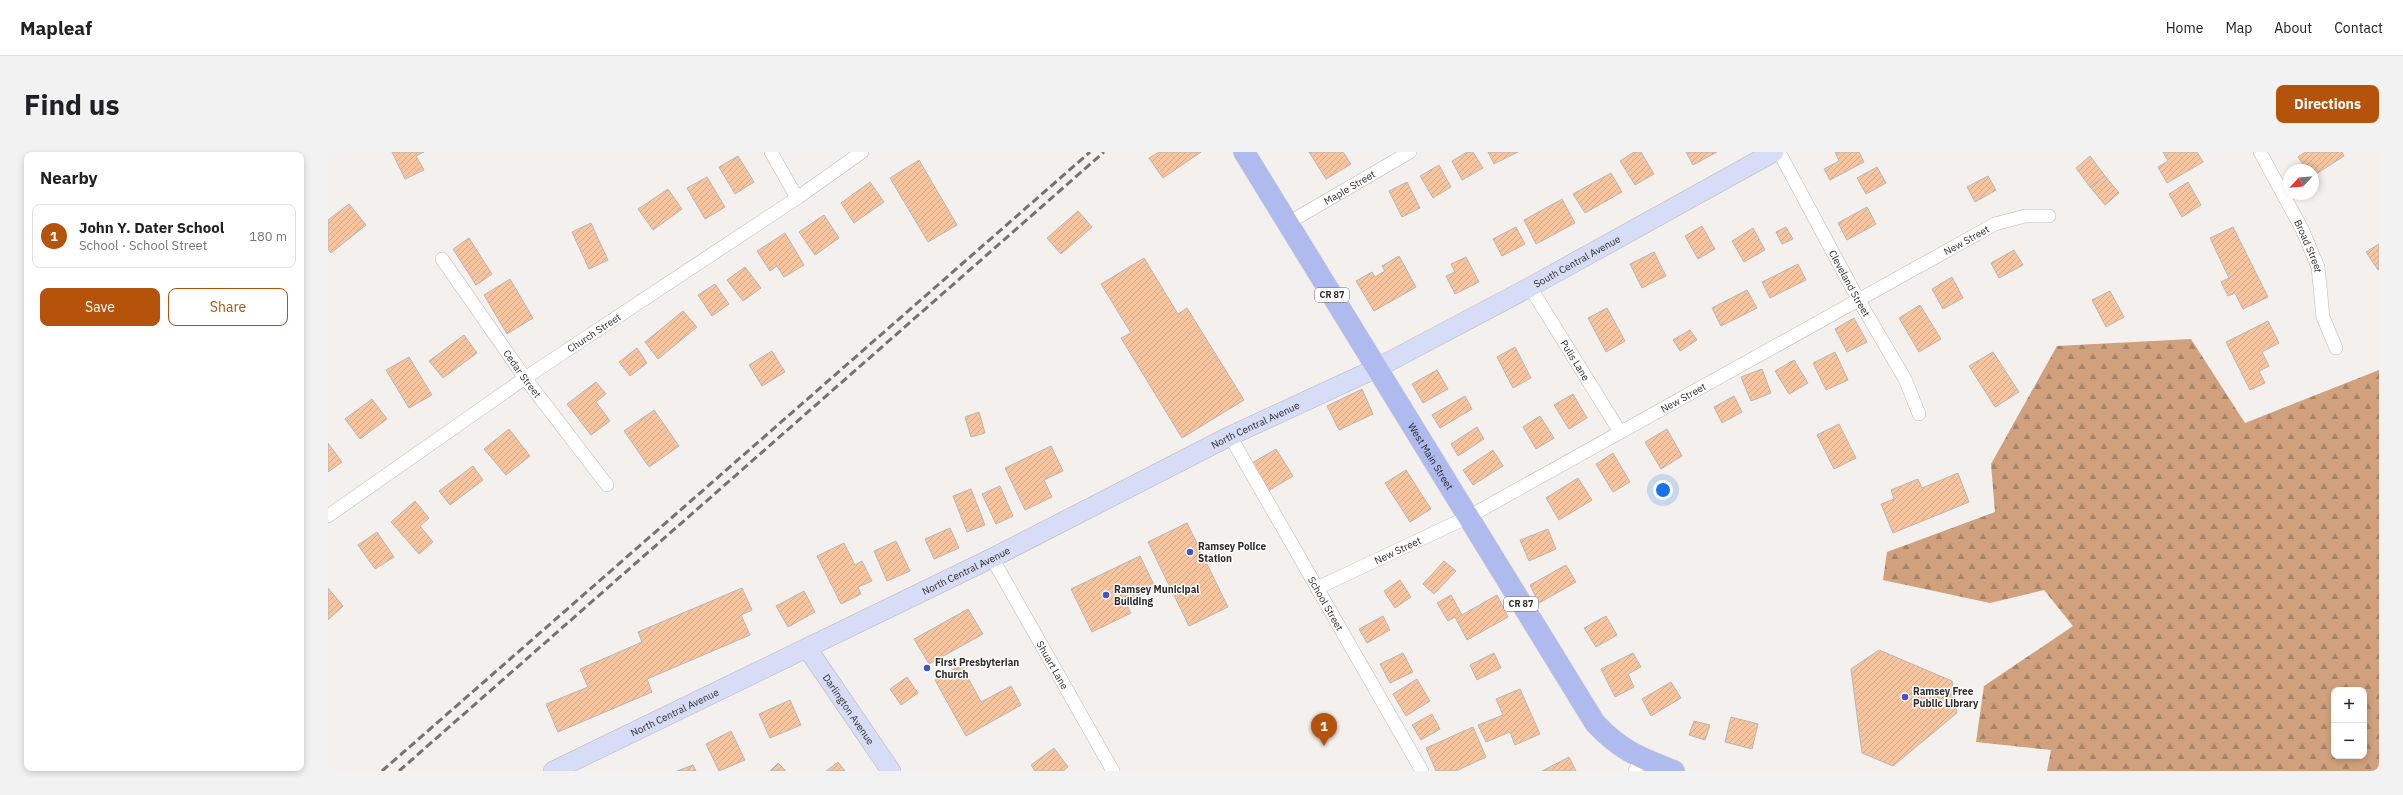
<!DOCTYPE html>
<html lang="en">
<head>
<meta charset="utf-8">
<style>
  body { margin:0; font-family:"IBM Plex Sans",sans-serif; background:#f2f2f2; color:#202124 }
  .controls { position:absolute; right:12px; bottom:12px; display:grid; overflow:hidden; border-radius:8px; box-shadow:0 2px 6px #0003 }
  .controls button { width:36px; height:36px; display:grid; place-items:center; padding:0; border:0; border-bottom:1px solid #e0e0e0; background:#fff; color:#202124; font:20px sans-serif }
  .compass { position:absolute; left:1955px; top:12px; width:36px; height:36px; border-radius:50%; background:#fff; box-shadow:0 2px 6px #0003; rotate:244deg }
  .you { position:absolute; left:1335px; top:338px; width:14px; height:14px; margin:-10px; border:3px solid #fff; border-radius:50%; background:#1a73e8; box-shadow:0 0 0 6px #1a73e833 }
  .badge { display:grid; place-items:center; width:26px; height:26px; border-radius:50%; background:#b45309; color:#fff; font-size:13px; font-weight:700 }
  .pin { position:absolute; translate:-50% -33px; filter:drop-shadow(0 1px 2px #0008) }
  .pin::after { content:''; position:absolute; top:21px; width:14px; height:12px; background:inherit; clip-path:polygon(0 0,100% 0,50% 100%) }
  .list { margin:0; padding:0; list-style:none }
  h2 { display:flex; justify-content:space-between; align-items:center; height:52px; margin:0; padding:0 16px; font-size:17px }
  h2 small { font-size:13px; font-weight:400; color:#757577 }
  .list li { display:grid; grid-template-columns:26px 1fr auto; gap:12px; align-items:center; box-sizing:border-box; height:64px; margin:0 8px 8px; padding:0 8px; border:1px solid #e0e0e0; border-radius:8px }
  .list b { display:block; font-size:15px; white-space:nowrap }
  .list p { margin:0; font-size:13px; white-space:nowrap; color:#757577 }
  .list em { font-size:13px; font-style:normal; color:#757577 }
  .actions { display:flex; gap:8px; padding:12px 16px }
  .actions a { flex:1; padding:9px 0; border:1px solid #b45309; border-radius:8px; text-align:center; font-size:14px; color:#b45309 }
  .actions .main { background:#b45309; color:#fff }
  .map { position:relative; flex:none; width:2051px; height:619px; overflow:hidden; border-radius:8px }
  header { display:flex; align-items:center; gap:24px; box-sizing:border-box; height:56px; padding:0 20px; background:#fff; border-bottom:1px solid #e0e0e0 }
  header strong { font-size:19px }
  nav { display:flex; gap:22px; margin-inline-start:auto; font-size:14px }
  .intro { display:flex; align-items:center; justify-content:space-between; box-sizing:border-box; height:96px; padding:0 24px }
  h1 { margin:0; font-size:28px }
  .button { padding:10px 18px; border-radius:8px; background:#b45309; color:#fff; font-size:14px; font-weight:700 }
  main { display:flex; gap:24px; padding:0 24px }
  aside { flex:1; background:#fff; border-radius:8px; box-shadow:0 2px 6px #0003 }
  .map>svg:first-child { display:block }
</style>
</head>
<body>
<header>
<strong>Mapleaf</strong>
<nav><a>Home</a><a>Map</a><a>About</a><a>Contact</a></nav>
</header>
<div class="intro"><h1>Find us</h1><a class="button">Directions</a></div>
<main>
<aside>
<h2>Nearby<small></small></h2>
<ul class="list">
<li><span class="badge">1</span><div><b>John Y. Dater School</b><p>School · School Street</p></div><em>180 m</em></li>
</ul>
<div class="actions"><a class="main">Save</a><a>Share</a></div>
</aside>
<div class="map">
<svg width="2051" height="619" viewBox="0 0 2051 619">
  <defs>
    <pattern id="forest-firs" width="22" height="20" patternUnits="userSpaceOnUse"><rect width="22" height="20" fill="#d0a17c"/><path d="M5 1l3.5 6h-7zM16 11l3.5 6h-7z" fill="#a98366"/></pattern>
    <pattern id="building-hatch" width="6" height="6" patternUnits="userSpaceOnUse"><rect width="6" height="6" fill="#f6c5a0"/><path d="M-1 1l2-2M0 6l6-6M5 7l2-2" fill="none" stroke="#d3a98a"/></pattern>
  </defs>
  <rect width="100%" height="100%" fill="#f3f0ee"/>
  <!-- forest -->
  <path fill="url(#forest-firs)" fill-rule="evenodd" d="M1863,187L1917,271L2051,218V619H1719L1723,598L1648,590L1656,534L1745,474L1716,438L1662,451L1555,428L1559,400L1667,360L1663,312L1729,194ZM2006,538H2036V604H2006Z"/>
  <!-- building -->
  <path fill="url(#building-hatch)" stroke="#b9b6b4" d="M64,0H96L88,4L96,18L77,27Z
    M831,0H873L835,26L821,6Z
    M981,0H1015L1023,12L998,27Z
    M1139,0H1145L1155,16L1134,28L1124,9Z
    M1160,0H1190L1166,12Z
    M1306,0H1313L1326,22L1307,33L1292,9Z
    M1358,0H1389L1365,13Z
    M1507,0H1531L1536,10L1502,28L1496,17L1511,9Z
    M1835,0H1869L1875,10L1839,31L1830,15L1840,9Z
    M1977,0H2014L2016,4L1985,24V18H1979L1970,5Z
    M410,4L426,30L407,42L391,15Z
    M1762,4L1777,24L1762,35L1748,16Z
    M591,8L629,73L600,90L562,26Z
    M1111,13L1123,35L1105,46L1092,24Z
    M1549,15L1558,31L1538,42L1529,26Z
    M1283,21L1294,40L1257,61L1245,42Z
    M1660,24L1668,38L1647,50L1639,35Z
    M1777,24L1791,41L1777,53L1762,35Z
    M379,25L397,55L377,67L359,36Z
    M542,30L556,50L526,71L513,51Z
    M1079,30L1092,56L1074,65L1061,39Z
    M1860,30L1873,53L1854,65L1841,42Z
    M340,37L354,57L325,78L310,57Z
    M1234,47L1247,71L1208,92L1196,68Z
    M21,52L38,73L3,101L0,97V68Z
    M1539,55L1548,72L1519,88L1510,71Z
    M750,59L764,75L733,102L719,86Z
    M496,63L511,86L487,103L471,80Z
    M263,71L280,108L261,117L244,80Z
    M1374,74L1387,97L1370,107L1357,84Z
    M1188,75L1197,92L1174,104L1165,87Z
    M1458,75L1465,87L1454,92L1448,80Z
    M1905,75L1940,145L1915,157L1907,141L1900,144L1893,130L1901,126L1882,86Z
    M1425,76L1437,98L1416,110L1404,89Z
    M457,81L476,113L456,125L449,114L442,119L429,99Z
    M141,86L164,122L148,133L125,97Z
    M2051,92V117L2050,118L2038,100Z
    M1686,98L1695,113L1671,126L1663,111Z
    M1326,100L1338,124L1314,136L1302,112Z
    M1071,104L1088,135L1046,159L1028,129L1044,120L1047,125L1057,119L1054,114Z
    M1138,105L1151,130L1127,142L1118,124L1127,120L1123,112Z
    M816,106L850,162L859,156L916,248L854,286L793,186L803,181L773,132Z
    M1470,112L1478,128L1442,146L1434,130Z
    M417,115L433,136L415,149L399,128Z
    M1624,125L1635,146L1615,157L1604,137Z
    M182,127L205,166L179,182L156,143Z
    M387,132L401,152L384,164L370,143Z
    M1419,138L1429,156L1393,174L1384,156Z
    M1782,139L1796,165L1778,175L1764,148Z
    M1592,153L1613,187L1591,200L1571,166Z
    M1279,156L1297,189L1278,200L1260,166Z
    M355,159L369,175L330,207L317,190Z
    M1526,166L1539,190L1519,200L1507,177Z
    M1940,169L1951,191L1934,200L1941,214L1931,219L1937,231L1922,238L1898,190Z
    M1362,178L1369,188L1352,199L1345,188Z
    M136,183L149,201L115,226L101,209Z
    M1187,195L1203,226L1185,236L1169,205Z
    M309,196L319,211L302,224L291,210Z
    M444,199L457,220L434,234L421,213Z
    M1507,200L1520,228L1498,238L1485,211Z
    M1665,200L1691,240L1667,255L1641,214Z
    M81,205L104,243L81,256L58,218Z
    M1466,208L1480,231L1461,242L1447,219Z
    M1434,217L1443,241L1423,249L1413,225Z
    M1109,218L1120,237L1095,251L1084,232Z
    M268,230L278,242L268,250L282,269L263,283L239,252Z
    M1034,237L1045,262L1011,278L999,254Z
    M1245,242L1259,266L1241,277L1226,253Z
    M1137,244L1144,257L1112,276L1104,263Z
    M1406,244L1414,260L1394,271L1386,255Z
    M44,247L59,267L32,287L17,267Z
    M326,258L351,294L321,315L296,279Z
    M651,260L657,281L643,285L637,265Z
    M1212,264L1226,286L1208,297L1195,275Z
    M1511,272L1528,306L1506,317L1489,283Z
    M1149,275L1156,287L1130,304L1123,292Z
    M181,277L202,304L178,323L156,297Z
    M1339,277L1354,304L1333,317L1317,290Z
    M0,291L14,310L0,320Z
    M723,294L735,319L716,328L724,345L697,358L677,316Z
    M948,297L965,324L940,339L924,311Z
    M1165,298L1175,314L1145,333L1135,318Z
    M1285,301L1302,330L1285,340L1268,312Z
    M145,314L155,328L122,353L111,339Z
    M1078,318L1103,357L1082,370L1057,331Z
    M1630,321L1641,350L1565,381L1553,352L1566,347L1563,338L1590,327L1594,336Z
    M1250,326L1264,348L1231,368L1218,346Z
    M672,334L685,364L668,372L654,342Z
    M643,337L657,373L639,380L625,344Z
    M87,349L101,366L92,374L105,390L91,402L63,370Z
    M859,371L900,455L861,474L820,390Z
    M622,376L631,396L606,407L597,387Z
    M1220,377L1228,397L1201,409L1192,388Z
    M49,380L66,405L47,417L30,393Z
    M568,389L582,419L559,429L546,399Z
    M516,391L527,413L534,409L544,429L530,435L533,442L513,452L489,404Z
    M812,404L827,435L797,450L803,461L764,480L743,437Z
    M1116,409L1128,419L1106,442L1095,432Z
    M1238,413L1248,430L1211,451L1202,433Z
    M1072,428L1083,445L1067,456L1056,439Z
    M0,436L15,454L0,468Z
    M414,436L424,458L413,463L422,483L319,527L324,540L230,580L218,552L260,535L252,517L314,490L310,480Z
    M476,439L487,460L460,475L448,454Z
    M1123,443L1134,463L1169,443L1180,465L1139,488L1127,465L1120,469L1109,451Z
    M640,457L655,482L601,512L586,487Z
    M1055,464L1062,478L1039,491L1031,477Z
    M1278,464L1289,483L1268,495L1256,476Z
    M1551,498L1624,529L1629,561L1565,614L1534,601L1523,517Z
    M1075,501L1085,520L1062,531L1052,512Z
    M1166,501L1173,516L1149,528L1142,513Z
    M1305,501L1313,515L1300,522L1306,535L1287,545L1273,517Z
    M633,513L653,550L683,534L693,553L638,584L607,528Z
    M579,525L590,541L573,553L562,537Z
    M1089,527L1102,549L1078,564L1065,542Z
    M1343,530L1353,546L1323,564L1314,547Z
    M1192,537L1212,582L1187,593L1182,580L1158,590L1150,573L1175,563L1168,547Z
    M462,548L473,573L442,586L431,562Z
    M1104,562L1112,577L1093,588L1084,573Z
    M1403,565L1430,572L1424,597L1397,590Z
    M1366,569L1382,573L1377,588L1361,583Z
    M1145,575L1158,605L1128,619H1108L1098,596Z
    M403,579L417,608L391,619L378,592Z
    M726,596L740,615L735,619H707L703,613Z
    M1241,605L1248,619H1214Z
    M510,610L517,619H498Z
    M450,611L458,619H442Z
    M365,613L368,619H349Z"/>
  <g fill="none" stroke-linecap="round" stroke-linejoin="round">
    <!-- street casing -->
    <g stroke="#bab7b5" stroke-width="14">
      <g id="street">
        <path d="M443,0L469,46"/>
        <path id="s1" d="M1451,0L1530,147L1577,227L1591,262"/>
        <path id="s2" d="M1932,0L1974,77L1990,115L1995,165L2008,196"/>
        <path id="s3" d="M960,71L1082,0"/>
        <path id="s4" d="M114,107L197,226L279,333"/>
        <path id="s5" d="M1202,135L1292,280"/>
        <path id="s6" d="M902,284L1094,619"/>
        <path id="s7" d="M0,364L197,226L469,46L534,0"/>
        <path id="s8" d="M664,406L785,619"/>
        <path id="s9" d="M989,436L1140,365L1667,72L1697,64H1721"/>
        <path d="M1307,619L1313,606"/>
      </g>
    </g>
    <!-- secondary casing -->
    <g stroke="#bab7b5" stroke-width="20">
      <g id="secondary">
        <path id="s10" d="M479,496L563,619"/>
        <path id="s11" d="M225,619L664,406L902,284L1049,216L1202,135L1446,0"/>
      </g>
    </g>
    <!-- primary casing -->
    <g stroke="#cdcccc" stroke-width="22">
      <g id="primary">
        <path id="s12" d="M916,0L1267,571C1293,599 1311,605 1346,619"/>
      </g>
    </g>
    <!-- street -->
    <use href="#street" stroke="#fff" stroke-width="13"/>
    <!-- secondary -->
    <use href="#secondary" stroke="#d7dcf7" stroke-width="19"/>
    <!-- primary -->
    <use href="#primary" stroke="#afbaee" stroke-width="21"/>
    <!-- rail -->
    <path stroke="#757372" stroke-width="3" stroke-dasharray="8 4" stroke-linecap="butt" d="M54,619L762,0
      M71,619L776,0"/>
  </g>
  <!-- markers -->
  <g fill="#4552c6" stroke="#fff" stroke-width="1.5">
    <circle cx="862" cy="400" r="4"/>
    <circle cx="778" cy="443" r="4"/>
    <circle cx="599" cy="516" r="4"/>
    <circle cx="1577" cy="545" r="4"/>
  </g>
  <g text-anchor="middle" stroke-width="3" stroke-linejoin="round" paint-order="stroke">
    <!-- shield labels -->
    <g fill="#fff" stroke="#6c6b6b" stroke-width="1">
      <rect x="987" y="136" width="34" height="14" rx="3"/>
      <rect x="1176" y="445" width="34" height="14" rx="3"/>
    </g>
    <g font-size="9" font-weight="bold" fill="#2d2c2b">
      <text x="1004" y="146">CR 87</text>
      <text x="1193" y="455">CR 87</text>
    </g>
    <!-- street labels -->
    <g font-size="10" fill="#2d2c2b" stroke="#fff">
      <text dy="4" stroke="none"><textPath href="#s3" startOffset="71">Maple Street</textPath></text>
      <text dy="4" stroke="none"><textPath href="#s9" startOffset="737">New Street</textPath></text>
      <text dy="4" stroke="none"><textPath href="#s2" startOffset="106">Broad Street</textPath></text>
      <text dy="4" stroke="none"><textPath href="#s11" startOffset="1144">South Central Avenue</textPath></text>
      <text dy="4" stroke="none"><textPath href="#s1" startOffset="149">Cleveland Street</textPath></text>
      <text dy="4" stroke="none"><textPath href="#s7" startOffset="323">Church Street</textPath></text>
      <text dy="4" stroke="none"><textPath href="#s5" startOffset="86">Pulis Lane</textPath></text>
      <text dy="4" stroke="none"><textPath href="#s4" startOffset="140">Cedar Street</textPath></text>
      <text dy="4" stroke="none"><textPath href="#s9" startOffset="413">New Street</textPath></text>
      <text dy="4" stroke="none"><textPath href="#s11" startOffset="783">North Central Avenue</textPath></text>
      <text dy="4" stroke="none"><textPath href="#s12" startOffset="357">West Main Street</textPath></text>
      <text dy="4" stroke="none"><textPath href="#s9" startOffset="89">New Street</textPath></text>
      <text dy="4" stroke="none"><textPath href="#s11" startOffset="459">North Central Avenue</textPath></text>
      <text dy="4" stroke="none"><textPath href="#s6" startOffset="193">School Street</textPath></text>
      <text dy="4" stroke="none"><textPath href="#s8" startOffset="123">Shuart Lane</textPath></text>
      <text dy="4" stroke="none"><textPath href="#s10" startOffset="74">Darlington Avenue</textPath></text>
      <text dy="4" stroke="none"><textPath href="#s11" startOffset="135">North Central Avenue</textPath></text>
    </g>
    <!-- poi labels -->
    <g font-size="10" font-weight="bold" fill="#2d2c2b" stroke="#fff" text-anchor="start">
      <text x="870" y="398">Ramsey Police<tspan x="870" dy="12">Station</tspan></text>
      <text x="786" y="441">Ramsey Municipal<tspan x="786" dy="12">Building</tspan></text>
      <text x="607" y="514">First Presbyterian<tspan x="607" dy="12">Church</tspan></text>
      <text x="1585" y="543">Ramsey Free<tspan x="1585" dy="12">Public Library</tspan></text>
    </g>
  </g>
</svg>
<div class="controls">
<button>+</button>
<button>−</button>
</div>
<svg class="compass" viewBox="-18 -18 36 36"><path d="M0-13l5 13h-10z" fill="#e53935"/><path d="M0 13l5-13h-10z" fill="#757577"/></svg>
<div class="you"></div>
<div class="pin badge" style="left:996px;top:594px">1</div>
</div>
</main>
</body>
</html>
